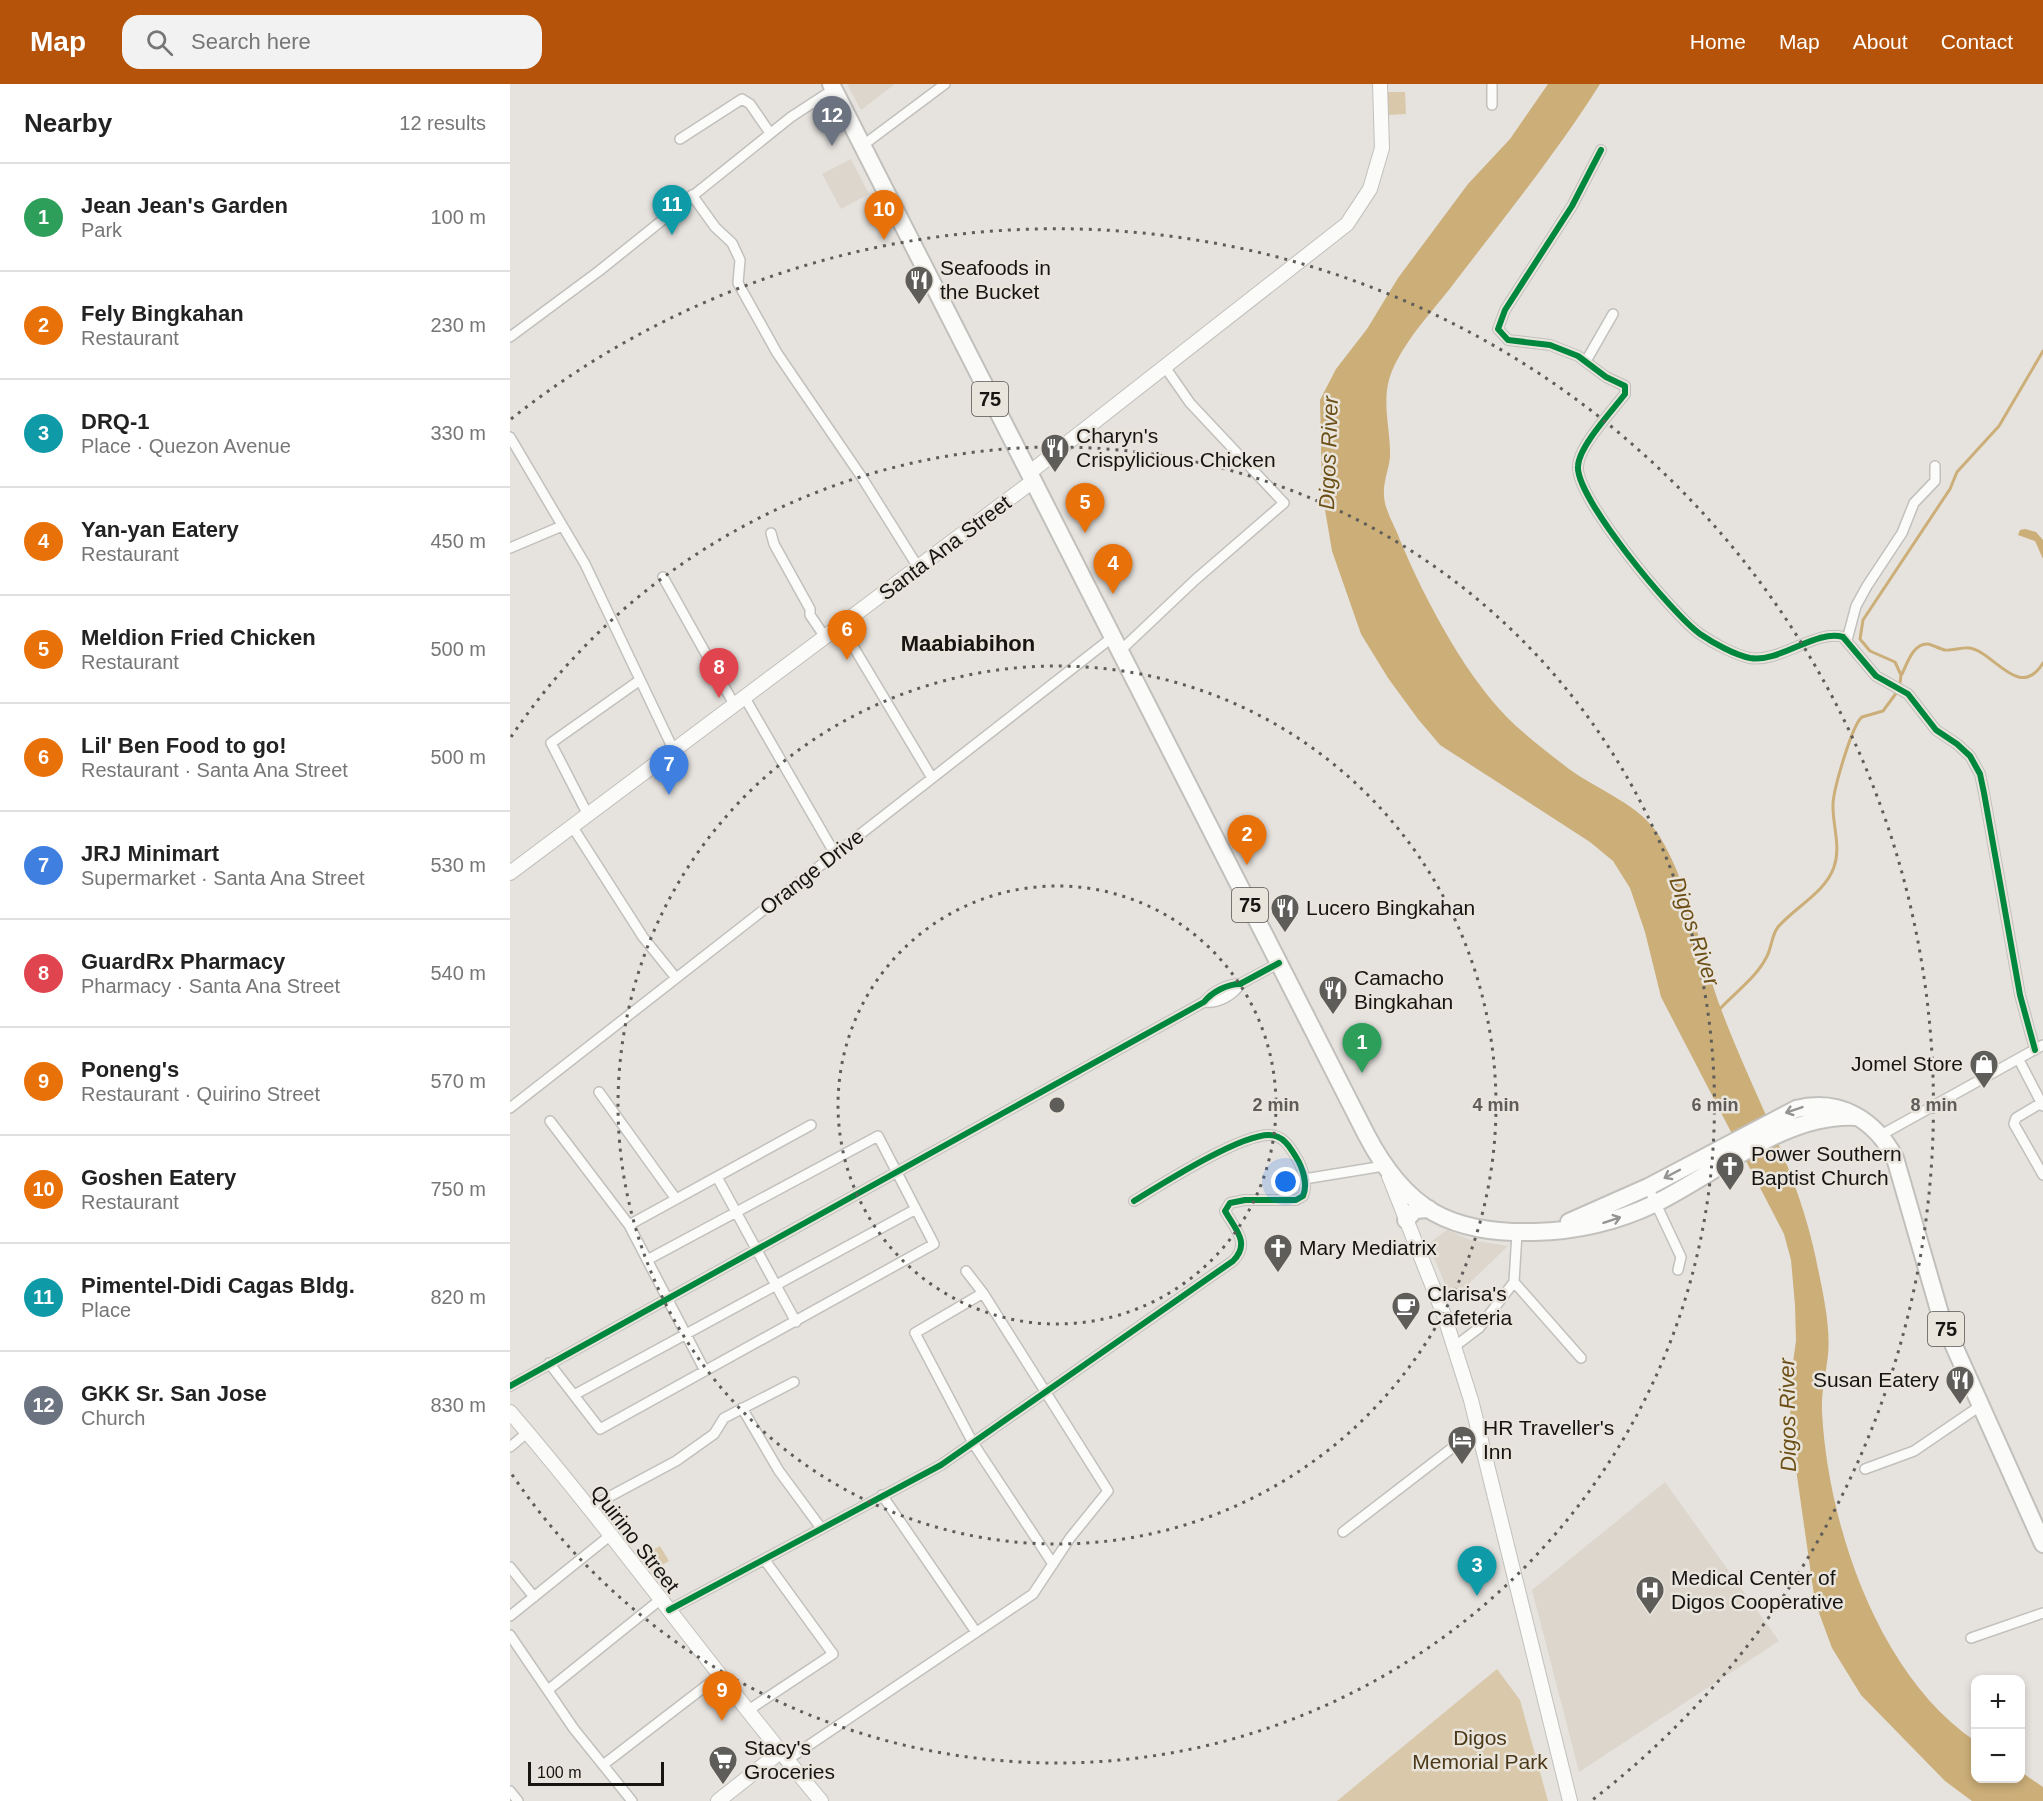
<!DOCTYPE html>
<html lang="en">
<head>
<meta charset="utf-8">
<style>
  body { margin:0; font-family:Arial,sans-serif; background:#f2f2f2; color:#222 }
  .controls { position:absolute; right:18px; bottom:18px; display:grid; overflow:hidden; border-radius:12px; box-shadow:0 3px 9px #0003 }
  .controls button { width:54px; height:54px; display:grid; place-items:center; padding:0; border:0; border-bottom:2px solid #e0e0e0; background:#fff; color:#222; font:30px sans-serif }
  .scale { position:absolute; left:18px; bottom:15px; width:136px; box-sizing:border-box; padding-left:6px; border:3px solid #161512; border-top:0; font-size:16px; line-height:21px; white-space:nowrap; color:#161512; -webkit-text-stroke:4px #e9e4dc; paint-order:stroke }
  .you { position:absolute; left:776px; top:1098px; width:21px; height:21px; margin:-15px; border:4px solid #fff; border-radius:50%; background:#1a73e8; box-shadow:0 0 0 9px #1a73e833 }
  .badge { display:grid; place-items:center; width:39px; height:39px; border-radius:50%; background:#b45309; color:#fff; font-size:20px; font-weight:700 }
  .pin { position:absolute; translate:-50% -50px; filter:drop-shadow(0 2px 3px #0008) }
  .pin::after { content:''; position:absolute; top:32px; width:21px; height:18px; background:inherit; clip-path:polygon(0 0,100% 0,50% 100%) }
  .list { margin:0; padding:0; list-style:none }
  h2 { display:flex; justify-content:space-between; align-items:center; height:78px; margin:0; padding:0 24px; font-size:26px }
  h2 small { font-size:20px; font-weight:400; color:#767676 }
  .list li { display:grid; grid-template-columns:39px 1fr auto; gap:18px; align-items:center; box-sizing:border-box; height:108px; padding:0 24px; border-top:2px solid #e0e0e0 }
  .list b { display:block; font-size:22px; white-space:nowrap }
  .list p { margin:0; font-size:20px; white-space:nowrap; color:#767676 }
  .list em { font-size:20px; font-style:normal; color:#767676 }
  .icon { flex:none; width:33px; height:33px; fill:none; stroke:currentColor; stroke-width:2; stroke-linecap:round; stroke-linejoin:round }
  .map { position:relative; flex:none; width:1533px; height:1717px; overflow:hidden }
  header { display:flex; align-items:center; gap:36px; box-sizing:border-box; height:84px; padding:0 30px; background:#b45309; color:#fff }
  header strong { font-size:28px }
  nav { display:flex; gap:33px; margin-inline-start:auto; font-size:21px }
  .search { width:420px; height:54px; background:#f2f2f2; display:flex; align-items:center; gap:15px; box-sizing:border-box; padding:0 21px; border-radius:18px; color:#767676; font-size:22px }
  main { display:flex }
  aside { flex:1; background:#fff }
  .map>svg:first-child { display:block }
</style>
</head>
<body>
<header>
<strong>Map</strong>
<div class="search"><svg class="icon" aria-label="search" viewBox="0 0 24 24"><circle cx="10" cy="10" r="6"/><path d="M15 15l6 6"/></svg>Search here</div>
<nav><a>Home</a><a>Map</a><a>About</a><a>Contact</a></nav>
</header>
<main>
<aside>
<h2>Nearby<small>12 results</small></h2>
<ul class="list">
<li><span class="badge" style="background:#2e9e5b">1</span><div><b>Jean Jean's Garden</b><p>Park</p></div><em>100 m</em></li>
<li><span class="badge" style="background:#e8710a">2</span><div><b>Fely Bingkahan</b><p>Restaurant</p></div><em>230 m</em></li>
<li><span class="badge" style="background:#0f9aa8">3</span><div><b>DRQ-1</b><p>Place · Quezon Avenue</p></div><em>330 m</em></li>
<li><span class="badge" style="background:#e8710a">4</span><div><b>Yan-yan Eatery</b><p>Restaurant</p></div><em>450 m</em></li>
<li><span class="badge" style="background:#e8710a">5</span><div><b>Meldion Fried Chicken</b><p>Restaurant</p></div><em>500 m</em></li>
<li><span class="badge" style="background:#e8710a">6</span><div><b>Lil' Ben Food to go!</b><p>Restaurant · Santa Ana Street</p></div><em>500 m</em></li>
<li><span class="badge" style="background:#3f7fe0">7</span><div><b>JRJ Minimart</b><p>Supermarket · Santa Ana Street</p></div><em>530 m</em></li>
<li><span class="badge" style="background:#e0444e">8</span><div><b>GuardRx Pharmacy</b><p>Pharmacy · Santa Ana Street</p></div><em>540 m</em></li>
<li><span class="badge" style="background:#e8710a">9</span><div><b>Poneng's</b><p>Restaurant · Quirino Street</p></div><em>570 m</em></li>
<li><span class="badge" style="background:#e8710a">10</span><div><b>Goshen Eatery</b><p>Restaurant</p></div><em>750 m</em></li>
<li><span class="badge" style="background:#0f9aa8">11</span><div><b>Pimentel-Didi Cagas Bldg.</b><p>Place</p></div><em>820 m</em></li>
<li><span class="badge" style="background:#6b7280">12</span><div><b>GKK Sr. San Jose</b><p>Church</p></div><em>830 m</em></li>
</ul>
</aside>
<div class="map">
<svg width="1533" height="1717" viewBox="0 0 1533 1717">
  <rect width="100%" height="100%" fill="#e6e3df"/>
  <!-- built -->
  <path fill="#dcd6cc" d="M337,0H385L351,26Z
    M341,75L359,110L331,125L312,90Z
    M937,1146L961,1156L998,1162L942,1216L918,1160Z
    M1155,1398L1269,1557L1069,1688L1022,1506Z"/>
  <!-- green -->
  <path fill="#d9c8aa" d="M876,8H895L896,30L878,31Z
    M150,1462L159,1477L141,1487L132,1472Z
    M987,1585L1010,1616L1038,1717H827Z"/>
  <!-- water -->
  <path fill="#cbae78" d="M1038,0H1090C1047,68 997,130 948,194C926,224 897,252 882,287C870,316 881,344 880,373C879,385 873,398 874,411C874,425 885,442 890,456C915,516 958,598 1006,642C1023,657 1041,671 1059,685C1089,707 1130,720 1150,753C1181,805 1190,868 1211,925C1243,1011 1287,1084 1306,1175C1312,1205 1321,1241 1318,1271C1316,1290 1311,1308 1312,1328C1318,1441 1368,1591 1465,1657L1466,1694H1510L1511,1688L1533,1703V1717H1462L1435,1697L1351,1611L1322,1564L1305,1518L1280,1343L1281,1292L1286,1257L1285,1221L1281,1176L1274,1150L1151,913L1135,848L1120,804L1103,777L1080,758L930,661L908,635L878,594L851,550L822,467L812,408L810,316L826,285L857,245L888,194L958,100L1000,55Z
    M1515,445L1526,448L1533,456V475L1525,457L1508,451L1510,446Z"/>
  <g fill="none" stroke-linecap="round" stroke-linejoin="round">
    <!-- stream -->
    <path stroke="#cbae78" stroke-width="3" d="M1392,590C1397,580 1403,559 1418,560C1423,561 1430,565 1435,566C1443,567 1451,563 1459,564C1484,567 1509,618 1533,579
      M1390,599L1391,591L1385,578L1360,567L1350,555L1353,536L1440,405L1447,388L1489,342L1533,267
      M1208,927C1223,910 1246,894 1256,874C1262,864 1261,852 1268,843C1285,823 1315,809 1324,783C1331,763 1323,743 1323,723C1322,709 1342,641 1352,633L1373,627L1387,608"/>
    <!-- street casing -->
    <g stroke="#c2c0bc" stroke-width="12">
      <path id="street" d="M982,0V21
        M170,55L232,15L240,20L260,49
        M352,62L435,0
        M1091,66L1062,122L995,226L988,245L998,256L1040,261L1068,272L1096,293L1115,302V310C1102,327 1069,362 1068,382C1065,413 1163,531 1190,550C1203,559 1225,571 1240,574C1270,579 1306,545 1333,553L1366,592L1398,610L1426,646L1447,660L1460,672L1470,690L1474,709L1510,911L1525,966
        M182,111L205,143L222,159L230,176L228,199L267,269L351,392L408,483
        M0,253L89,187L281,33L324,5
        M1076,277L1103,230
        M0,353L75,480L164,667
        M261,449L264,460L300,525V531L315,553
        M0,464L52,442
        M153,493L225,622
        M331,542L422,694
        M1337,556L1346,522L1357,502L1392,449L1404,419L1425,397V382
        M611,566L685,496L774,419L680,319L655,283
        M235,614L325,770
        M78,731L41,659L130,596
        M62,742L133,853L166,894
        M694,918C707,920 724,911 730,900
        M1509,976L1533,1022
        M89,1008L166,1115
        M1531,1019L1506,1034L1504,1040L1533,1091
        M0,1024L604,552
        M40,1037L119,1141L195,1287
        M1371,1051L1533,961
        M207,1093L286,1238
        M794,1095L874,1082
        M1138,1103L1171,1173L1168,1186
        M119,1141L301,1041
        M1007,1149L1004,1198L1071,1274
        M473,1209L405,1249L463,1359L543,1480
        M944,1263L969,1244L1004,1198
        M39,1279L90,1345L424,1160L368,1052L137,1176
        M0,1302L694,918C702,908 717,900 730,900L769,879
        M64,1311L406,1125
        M232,1324L269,1387L311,1444
        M0,1363L18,1348
        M1355,1385L1404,1367L1470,1322
        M372,1411L466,1548
        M80,1423L166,1377L204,1350L214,1334L284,1298
        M833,1448L968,1344
        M0,1483L24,1513
        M159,1526L431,1381L723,1177C741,1159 725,1145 715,1127L720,1119L735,1116H786L793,1112C798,1101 793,1084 786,1073C780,1063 773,1051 759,1051C729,1051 652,1100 624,1117
        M0,1532L102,1450
        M0,1551L64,1645L122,1717
        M1461,1554L1533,1529
        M38,1606L151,1515
        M237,1627L323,1570L254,1475
        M277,1676L523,1510L560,1454L598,1407L473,1209L456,1187
        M93,1681L210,1591
        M0,1707L8,1717"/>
    </g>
    <!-- secondary casing -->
    <g stroke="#c2c0bc" stroke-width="16">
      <path id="secondary" d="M519,389L837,140L860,105L872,64L870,0
        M0,789L523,397
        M879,1092L934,1231L961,1316L1060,1717
        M0,1328C108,1454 204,1589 311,1717
        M208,1717L270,1668"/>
    </g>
    <!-- highway casing -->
    <g stroke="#c2c0bc" stroke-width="20">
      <path id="highway" d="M321,0L856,1050C896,1127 941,1150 1025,1148C1068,1147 1106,1138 1144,1120C1206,1090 1275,1028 1347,1033
        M896,1136L905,1126L919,1125
        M1059,1138L1138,1103L1286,1025C1330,1014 1365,1036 1385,1074L1431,1233L1533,1460"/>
    </g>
    <!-- street -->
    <use href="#street" stroke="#fbfbfa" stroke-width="9"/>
    <!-- secondary -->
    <use href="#secondary" stroke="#fbfbfa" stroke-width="14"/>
    <!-- highway -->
    <use href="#highway" stroke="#fbfbfa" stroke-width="16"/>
    <!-- cycleway casing -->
    <g stroke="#e9e4dc" stroke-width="10">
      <path id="cycleway" d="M1091,66L1062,122L995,226L988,245L998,256L1040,261L1068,272L1096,293L1115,302V310C1102,327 1069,362 1068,382C1065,413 1163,531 1190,550C1203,559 1225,571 1240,574C1270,579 1306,545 1333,553L1366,592L1398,610L1426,646L1447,660L1460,672L1470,690L1474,709L1510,911L1525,966
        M0,1302L694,918C702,908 717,900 730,900L769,879
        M159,1526L431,1381L723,1177C741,1159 725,1145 715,1127L720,1119L735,1116H786L793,1112C798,1101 793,1084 786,1073C780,1063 773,1051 759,1051C729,1051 652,1100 624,1117"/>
    </g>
    <!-- cycleway -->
    <use href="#cycleway" stroke="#00873e" stroke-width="6"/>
  </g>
  <!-- one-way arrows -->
  <defs><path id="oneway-shaft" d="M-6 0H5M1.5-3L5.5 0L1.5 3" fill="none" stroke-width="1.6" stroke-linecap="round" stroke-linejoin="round" transform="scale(1.5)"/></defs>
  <g stroke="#949492">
    <use href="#oneway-shaft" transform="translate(1284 1026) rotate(161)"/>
    <use href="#oneway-shaft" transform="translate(1162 1090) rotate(152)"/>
    <use href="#oneway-shaft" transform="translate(1102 1136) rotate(-18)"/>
  </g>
  <!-- distance rings -->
  <g fill="none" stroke="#5f5d5a" stroke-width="3" stroke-dasharray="3 6">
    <circle cx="547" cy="1021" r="219"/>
    <circle cx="547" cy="1021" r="439"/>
    <path d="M1 653A658 658 0 1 1 1 1389"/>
    <path d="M1 335A877 877 0 1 1 1081 1717"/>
  </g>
  <!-- icons -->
  <defs>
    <g id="restaurant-pin" transform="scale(1.5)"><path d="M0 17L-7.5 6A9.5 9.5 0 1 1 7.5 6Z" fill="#5f5d5a" stroke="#e9e4dc"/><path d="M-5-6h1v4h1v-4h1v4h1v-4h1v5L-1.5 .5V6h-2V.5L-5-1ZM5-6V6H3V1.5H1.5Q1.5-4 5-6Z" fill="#fff"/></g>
    <g id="shop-pin" transform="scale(1.5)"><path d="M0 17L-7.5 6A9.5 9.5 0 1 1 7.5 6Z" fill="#5f5d5a" stroke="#e9e4dc"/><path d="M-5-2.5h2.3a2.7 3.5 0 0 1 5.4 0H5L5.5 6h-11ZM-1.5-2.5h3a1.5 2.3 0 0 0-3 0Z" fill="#fff"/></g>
    <g id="church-pin" transform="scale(1.5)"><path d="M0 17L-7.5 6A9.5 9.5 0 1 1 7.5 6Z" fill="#5f5d5a" stroke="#e9e4dc"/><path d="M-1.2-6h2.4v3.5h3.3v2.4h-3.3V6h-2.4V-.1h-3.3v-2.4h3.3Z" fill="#fff"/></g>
    <g id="cafe-pin" transform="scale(1.5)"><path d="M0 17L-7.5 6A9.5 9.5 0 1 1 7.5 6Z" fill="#5f5d5a" stroke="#e9e4dc"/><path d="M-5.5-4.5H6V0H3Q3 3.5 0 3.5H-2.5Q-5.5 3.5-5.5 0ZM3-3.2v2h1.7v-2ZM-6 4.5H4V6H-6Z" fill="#fff"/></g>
    <g id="hotel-pin" transform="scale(1.5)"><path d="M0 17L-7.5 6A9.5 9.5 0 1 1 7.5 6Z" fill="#5f5d5a" stroke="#e9e4dc"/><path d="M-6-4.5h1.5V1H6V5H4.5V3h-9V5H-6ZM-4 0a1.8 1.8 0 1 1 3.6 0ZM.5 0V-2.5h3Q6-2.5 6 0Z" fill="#fff"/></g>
    <g id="hospital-pin" transform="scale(1.5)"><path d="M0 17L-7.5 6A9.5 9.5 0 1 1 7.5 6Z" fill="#5f5d5a" stroke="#e9e4dc"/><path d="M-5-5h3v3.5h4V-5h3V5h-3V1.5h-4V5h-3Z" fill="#fff"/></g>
    <g id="supermarket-pin" transform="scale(1.5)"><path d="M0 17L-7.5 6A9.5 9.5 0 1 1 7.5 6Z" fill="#5f5d5a" stroke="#e9e4dc"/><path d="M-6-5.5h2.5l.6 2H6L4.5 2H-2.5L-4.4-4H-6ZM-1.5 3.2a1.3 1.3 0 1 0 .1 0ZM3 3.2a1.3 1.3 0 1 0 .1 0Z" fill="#fff"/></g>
  </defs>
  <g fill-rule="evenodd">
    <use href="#restaurant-pin" x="409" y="196"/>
    <use href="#restaurant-pin" x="545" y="364"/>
    <use href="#restaurant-pin" x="775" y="824"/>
    <use href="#restaurant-pin" x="823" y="906"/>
    <use href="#shop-pin" x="1474" y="980"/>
    <use href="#church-pin" x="1220" y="1082"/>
    <use href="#church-pin" x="768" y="1164"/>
    <use href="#cafe-pin" x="896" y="1222"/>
    <use href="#restaurant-pin" x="1450" y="1296"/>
    <use href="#hotel-pin" x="952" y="1356"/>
    <use href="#hospital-pin" x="1140" y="1506"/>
    <use href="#supermarket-pin" x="213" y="1676"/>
  </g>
  <g text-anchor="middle" stroke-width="5" stroke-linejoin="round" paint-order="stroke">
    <!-- shield labels -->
    <g fill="#e9e4dc" stroke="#55534f" stroke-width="1.5">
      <rect x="462" y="298" width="36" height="34" rx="4.5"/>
      <rect x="722" y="804" width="36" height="34" rx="4.5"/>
      <rect x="1418" y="1228" width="36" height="34" rx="4.5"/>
    </g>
    <g font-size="20" font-weight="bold" fill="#161512">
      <text x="480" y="322">75</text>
      <text x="740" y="828">75</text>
      <text x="1436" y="1252">75</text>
    </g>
    <!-- poi labels -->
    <g font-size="21" fill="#161512" stroke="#e9e4dc" text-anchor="start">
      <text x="430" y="191">Seafoods in<tspan x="430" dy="24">the Bucket</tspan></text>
      <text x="566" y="359">Charyn's<tspan x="566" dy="24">Crispylicious Chicken</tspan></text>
      <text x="796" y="831">Lucero Bingkahan</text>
      <text x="844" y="901">Camacho<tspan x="844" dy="24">Bingkahan</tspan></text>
      <text x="1453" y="987" text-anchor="end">Jomel Store</text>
      <text x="1241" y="1077">Power Southern<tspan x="1241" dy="24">Baptist Church</tspan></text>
      <text x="789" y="1171">Mary Mediatrix</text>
      <text x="917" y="1217">Clarisa's<tspan x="917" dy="24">Cafeteria</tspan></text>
      <text x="1429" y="1303" text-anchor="end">Susan Eatery</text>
      <text x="973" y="1351">HR Traveller's<tspan x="973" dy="24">Inn</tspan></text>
      <text x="1161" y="1501">Medical Center of<tspan x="1161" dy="24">Digos Cooperative</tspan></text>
      <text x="234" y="1671">Stacy's<tspan x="234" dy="24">Groceries</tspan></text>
    </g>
    <!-- street labels -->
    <g font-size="21" fill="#161512" stroke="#e9e4dc">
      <text transform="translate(435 464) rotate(-37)" y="7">Santa Ana Street</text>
      <text transform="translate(302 788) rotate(-38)" y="7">Orange Drive</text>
      <text transform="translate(125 1455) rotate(52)" y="7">Quirino Street</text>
    </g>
    <!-- park labels -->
    <g font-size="21" fill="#4b3918" stroke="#e9e4dc">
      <text x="970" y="1661">Digos<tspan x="970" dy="24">Memorial Park</tspan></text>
    </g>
    <!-- water labels -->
    <g font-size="22" font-style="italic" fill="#6b4f16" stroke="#e9e4dc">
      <text transform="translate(818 369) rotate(-88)" y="8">Digos River</text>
      <text transform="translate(1185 847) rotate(71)" y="8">Digos River</text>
      <text transform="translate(1277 1331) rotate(-91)" y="8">Digos River</text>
    </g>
    <!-- neighbourhood labels -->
    <g font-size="22" font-weight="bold" fill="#161512" stroke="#e9e4dc">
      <text x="458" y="567">Maabiabihon</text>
    </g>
  </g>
  <circle cx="547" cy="1021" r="9" fill="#5f5d5a" stroke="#e9e4dc" stroke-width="3"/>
  <g font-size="18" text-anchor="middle" font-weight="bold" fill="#5f5d5a" stroke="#e9e4dc" stroke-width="5" stroke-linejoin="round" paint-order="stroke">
    <text x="766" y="1027">2 min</text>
    <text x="986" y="1027">4 min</text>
    <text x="1205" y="1027">6 min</text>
    <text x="1424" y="1027">8 min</text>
  </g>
</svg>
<div class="controls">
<button>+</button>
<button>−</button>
</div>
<div class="scale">100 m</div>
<div class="you"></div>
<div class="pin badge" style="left:852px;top:989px;background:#2e9e5b">1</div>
<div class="pin badge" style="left:737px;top:781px;background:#e8710a">2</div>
<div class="pin badge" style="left:967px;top:1512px;background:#0f9aa8">3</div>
<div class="pin badge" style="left:603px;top:510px;background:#e8710a">4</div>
<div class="pin badge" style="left:575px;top:449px;background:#e8710a">5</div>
<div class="pin badge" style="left:337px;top:576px;background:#e8710a">6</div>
<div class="pin badge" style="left:159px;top:711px;background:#3f7fe0">7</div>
<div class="pin badge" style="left:209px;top:614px;background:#e0444e">8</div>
<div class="pin badge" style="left:212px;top:1637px;background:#e8710a">9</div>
<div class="pin badge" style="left:374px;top:156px;background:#e8710a">10</div>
<div class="pin badge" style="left:162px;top:151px;background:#0f9aa8">11</div>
<div class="pin badge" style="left:322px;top:62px;background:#6b7280">12</div>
</div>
</main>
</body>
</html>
